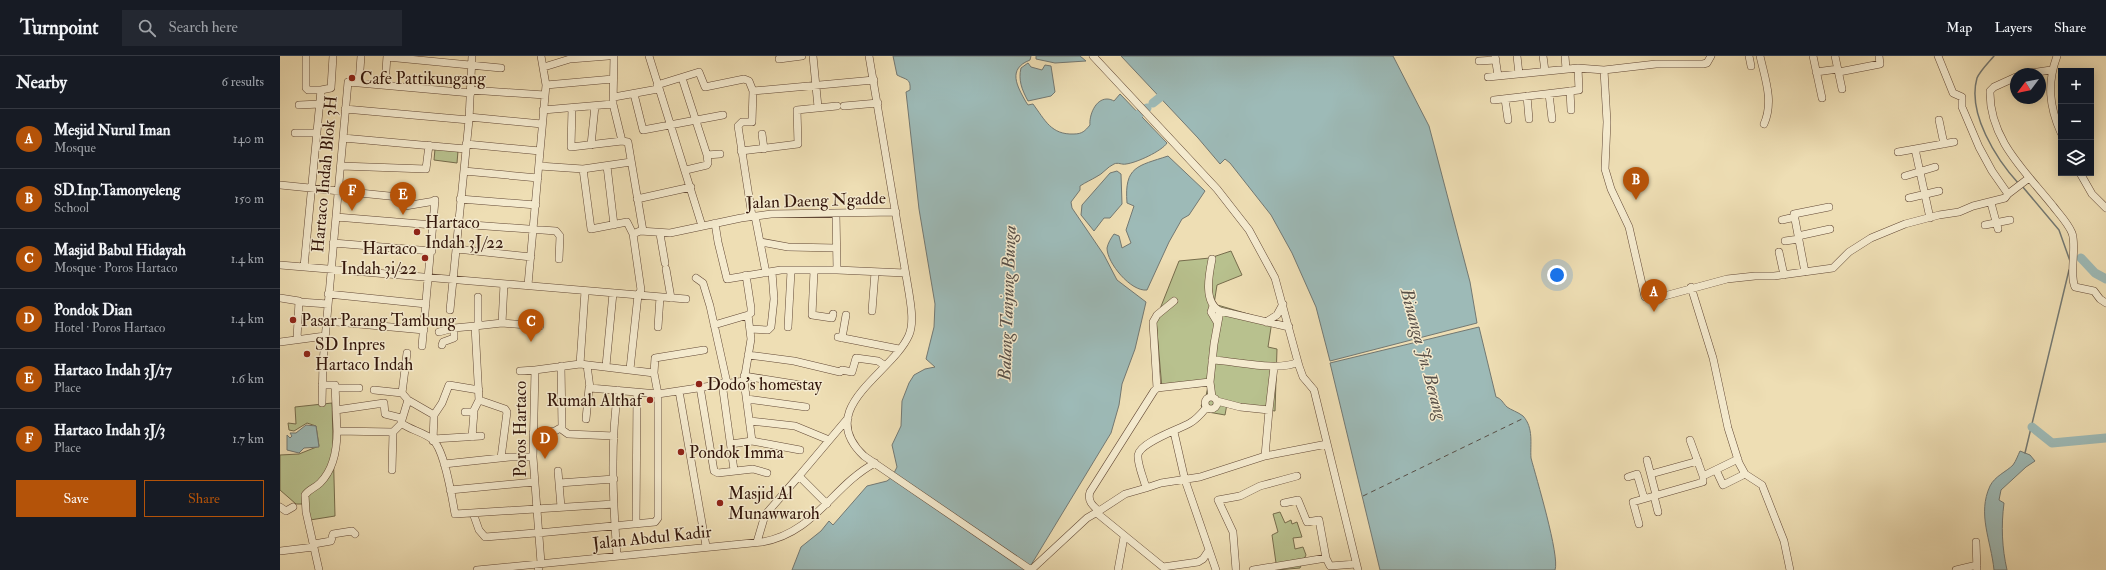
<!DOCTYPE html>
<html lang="en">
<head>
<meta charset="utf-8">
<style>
  body { margin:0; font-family:"IM FELL Double Pica",serif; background:#242831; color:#f1f3f6 }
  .controls { position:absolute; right:12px; top:12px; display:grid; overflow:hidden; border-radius:0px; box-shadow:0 2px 10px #0003 }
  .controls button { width:36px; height:36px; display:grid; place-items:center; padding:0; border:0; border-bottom:1px solid #363941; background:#171b24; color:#f1f3f6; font:20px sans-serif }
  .compass { position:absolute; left:1730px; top:12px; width:36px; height:36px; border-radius:50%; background:#171b24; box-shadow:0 2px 10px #0003; rotate:238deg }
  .you { position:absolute; left:1277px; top:219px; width:14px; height:14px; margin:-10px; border:3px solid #fff; border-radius:50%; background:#1a73e8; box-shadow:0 0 0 6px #1a73e833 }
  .badge { display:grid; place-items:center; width:26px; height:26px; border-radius:50%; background:#b45309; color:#fff; font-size:13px; font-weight:700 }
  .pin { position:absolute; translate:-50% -33px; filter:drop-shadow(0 1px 2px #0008) }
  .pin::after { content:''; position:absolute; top:21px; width:14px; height:12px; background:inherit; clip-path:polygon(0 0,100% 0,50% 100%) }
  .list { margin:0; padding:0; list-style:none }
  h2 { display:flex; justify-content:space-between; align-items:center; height:52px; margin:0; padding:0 16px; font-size:17px }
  h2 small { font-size:13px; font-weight:400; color:#9ea1a6 }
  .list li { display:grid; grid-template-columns:26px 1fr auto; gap:12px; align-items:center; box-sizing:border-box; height:60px; padding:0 16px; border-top:1px solid #363941 }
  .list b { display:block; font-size:15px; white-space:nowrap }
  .list p { margin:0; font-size:13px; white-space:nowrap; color:#9ea1a6 }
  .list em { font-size:13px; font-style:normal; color:#9ea1a6 }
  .actions { display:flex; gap:8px; padding:12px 16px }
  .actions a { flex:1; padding:9px 0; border:1px solid #b45309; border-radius:0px; text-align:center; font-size:14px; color:#b45309 }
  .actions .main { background:#b45309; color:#fff }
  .icon { flex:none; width:22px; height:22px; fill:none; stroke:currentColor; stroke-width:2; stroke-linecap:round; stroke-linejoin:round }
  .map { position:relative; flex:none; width:1826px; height:514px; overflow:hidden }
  header { display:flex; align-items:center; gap:24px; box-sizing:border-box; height:56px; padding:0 20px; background:#171b24; border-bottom:1px solid #363941 }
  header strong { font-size:19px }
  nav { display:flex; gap:22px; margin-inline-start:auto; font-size:14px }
  .search { width:280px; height:36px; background:#242831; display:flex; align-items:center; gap:10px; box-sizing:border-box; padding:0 14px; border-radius:0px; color:#9ea1a6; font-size:15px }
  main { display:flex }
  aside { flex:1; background:#171b24 }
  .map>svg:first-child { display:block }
</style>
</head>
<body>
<header>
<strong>Turnpoint</strong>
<div class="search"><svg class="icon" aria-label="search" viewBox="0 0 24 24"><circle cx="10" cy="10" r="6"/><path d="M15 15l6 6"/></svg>Search here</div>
<nav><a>Map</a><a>Layers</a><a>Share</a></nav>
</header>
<main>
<aside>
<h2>Nearby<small>6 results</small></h2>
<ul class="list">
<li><span class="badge">A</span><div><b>Mesjid Nurul Iman</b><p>Mosque</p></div><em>140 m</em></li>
<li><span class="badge">B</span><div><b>SD.Inp.Tamonyeleng</b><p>School</p></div><em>150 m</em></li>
<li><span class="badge">C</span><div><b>Masjid Babul Hidayah</b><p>Mosque · Poros Hartaco</p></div><em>1.4 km</em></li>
<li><span class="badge">D</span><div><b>Pondok Dian</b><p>Hotel · Poros Hartaco</p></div><em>1.4 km</em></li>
<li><span class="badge">E</span><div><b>Hartaco Indah 3J/17</b><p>Place</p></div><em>1.6 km</em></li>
<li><span class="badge">F</span><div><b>Hartaco Indah 3J/3</b><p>Place</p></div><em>1.7 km</em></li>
</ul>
<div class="actions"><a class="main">Save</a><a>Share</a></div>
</aside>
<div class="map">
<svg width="1826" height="514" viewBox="0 0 1826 514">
  <rect width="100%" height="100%" fill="#eedeb4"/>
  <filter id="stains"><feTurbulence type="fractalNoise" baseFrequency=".005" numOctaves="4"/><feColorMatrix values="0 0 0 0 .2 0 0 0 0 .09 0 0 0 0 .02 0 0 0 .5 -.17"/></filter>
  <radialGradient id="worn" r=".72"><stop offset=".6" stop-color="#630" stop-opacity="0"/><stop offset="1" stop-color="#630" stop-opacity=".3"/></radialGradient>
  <!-- green -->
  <path fill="#b8c18e" stroke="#766c4c" d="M155,93L178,95L177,107L154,104Z
    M951,195L962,219L937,229L934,248L992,265L988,291L997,293L995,355L947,348L945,359L928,356L921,350L926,340L928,330L882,333L876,263L899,205L930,202Z
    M52,347L55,460L30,464L23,448H16L0,434V399L19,398L39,390L36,370L27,367L14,375L9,374L8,367L16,368L15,351Z
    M1000,456L1005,467L1011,464L1012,468L1017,466L1022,481L1013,482L1015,493L1023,491L1026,499L1020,512L997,514L992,479L998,476L993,458Z"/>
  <!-- water -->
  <path fill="#9dbab7" stroke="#737872" d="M613,0H751L750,4C727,13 737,30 746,46L748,49L753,48C765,64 771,79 794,78C802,78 805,75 810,69C809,60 815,43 827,43C830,43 832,44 834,45L840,38L887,87C882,95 856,107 846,108C842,109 838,106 834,108C827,111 823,118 816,121C811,124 806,126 800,130V134L791,146L792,152L824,199L837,224L866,246L855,293L842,328L839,349L831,377L751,509L745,514H512L521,491L541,475L549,465L553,469L587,430L607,425L612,421L617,411L612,389L621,370L622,345L629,327L634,319L645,313L655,311L646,303L654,271L655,248L639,153L626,36L630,34C631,22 626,24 617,19Z
    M756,0H800L806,5L775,7L756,3Z
    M841,0H1113L1149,70L1190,226L1197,267L1050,305L1036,251L1012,197L991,159L950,107L945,103L940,108L918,82Z
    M748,7L751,11L762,14L765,9L771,10L775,36L771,40L748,45C742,34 738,24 741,12Z
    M888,100L925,135L909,159L902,163L889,186L867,234C851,236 827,207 827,192C828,187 831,182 834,178L839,180L842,192L851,187L846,174L854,150L847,147C844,110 858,110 888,100Z
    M837,115L841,118L842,148L830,162H824L814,175L801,159L802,149L830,117Z
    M1199,271L1216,341C1222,343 1222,346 1227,351C1231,354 1238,356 1243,360C1254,372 1250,388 1251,402C1256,421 1280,500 1275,514H1100L1050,307Z
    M26,369L36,370L39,391L24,392L19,397L7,394V379L10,382L12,380L10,377H16Z
    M1740,395L1750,399L1755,405L1746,411L1721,434L1719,444L1724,447C1721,470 1722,492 1727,514H1714C1711,484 1697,458 1710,430C1715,420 1726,416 1733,409C1736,405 1738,399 1740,395Z"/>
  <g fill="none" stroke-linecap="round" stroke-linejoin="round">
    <!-- stream -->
    <path stroke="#737872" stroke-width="1.5" d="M1714,0C1709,6 1700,15 1697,22C1687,57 1716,103 1739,128
      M1742,130L1779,174L1790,205
      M1745,397L1789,214"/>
    <!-- river -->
    <path stroke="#9dbab7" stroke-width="9" d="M873,47L888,35
      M849,65L867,52
      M1801,202L1815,217L1826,223
      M1752,371L1772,387L1826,382"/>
    <!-- ferry -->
    <path stroke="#584f47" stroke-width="1" stroke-dasharray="5 4" stroke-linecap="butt" d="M1083,440L1244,362"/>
    <!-- minor casing -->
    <g stroke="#624835" stroke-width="8">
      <path id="minor" d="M334,0L333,48L342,85
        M369,0L422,170
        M533,0L538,51
        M589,0L629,237C631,250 634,267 629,279C612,318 533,352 584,400L751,514
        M813,0L937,133L969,174L995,222L1019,310L1023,321L1034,334L1078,514
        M1215,0L1218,20
        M1237,0L1239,18
        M1263,0L1265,15
        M1285,0L1286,13
        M1431,0L1427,7L1423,8H1376L1324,14L1327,66L1325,113L1331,133L1349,171L1365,241L1377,242L1447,223L1475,220H1494L1553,212L1569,196L1591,182L1625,168L1659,159L1679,156L1693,150L1725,142L1728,138L1712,115L1699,91L1682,51V41L1673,37L1658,0
        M1469,0L1471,10
        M1480,0C1485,23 1494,45 1484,68
        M1533,0L1542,42
        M1555,0L1562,33
        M1777,0C1767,27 1769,50 1781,77
        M107,1L221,12
        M499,3L522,0
        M1199,5L1216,4
        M264,11L290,3L328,0
        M1536,16L1558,13
        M1559,16L1600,8L1599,0
        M1744,18L1771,14
        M1208,21L1298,12L1324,14
        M1736,21L1714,31L1710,35C1709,83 1745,115 1773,150C1779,158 1788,167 1792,177C1797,190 1789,218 1795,231L1814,235L1820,243L1826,247
        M402,22L427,99
        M79,27L81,0
        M105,29L107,0
        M266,29L333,23
        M377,29L419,16L425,31L464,23L469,25L473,35L594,24
        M41,34L51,32L53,0
        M191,34L265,39
        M1290,35L1291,54
        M354,38L363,74L443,59
        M1269,38L1272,63
        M1247,40L1249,63
        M334,41L378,33
        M1225,43L1228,64
        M1214,44L1299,34L1298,12
        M19,49L40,48
        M564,50L598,47
        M292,52L291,91L342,85L348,86L363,175
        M65,53L189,64
        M263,54L333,48
        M189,61L262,68
        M1659,64L1664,88
        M15,77H37
        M482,78L484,93
        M63,82L186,93
        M186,88L260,95
        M311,89L315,50
        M1635,93L1674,86
        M461,95L518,88L517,54L557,50
        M1618,96L1635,93L1650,162
        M61,110L146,113L149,89
        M259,110L303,113L351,106
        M327,110L334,169
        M303,113L311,173L347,166L353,178L361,234L358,239L350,313
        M406,114L427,109L428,107L427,99L440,98
        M184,115L258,122
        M1800,117L1812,138L1826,152
        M1625,120L1655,111
        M0,129L119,141
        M1728,138L1749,122
        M1629,142L1659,135
        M180,143L256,149
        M357,143L411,131
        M1711,147L1718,173
        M123,148L125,150L155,145
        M556,157L557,214
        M472,160L458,70L462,66H472L473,35
        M475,160L486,217
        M56,161L153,169
        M1502,164L1515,161
        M435,167L438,186L447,223L501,214H557L625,217
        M179,168L276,175L280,180L279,203
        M1705,169L1730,164
        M353,178L360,175L390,177L461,162L491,158L616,156
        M380,178L385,207
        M1518,180L1550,173
        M1505,185L1519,183
        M481,186L508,191L556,192
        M53,187L152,195
        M177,193L251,201
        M1499,196L1504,219
        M932,203C929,218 923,247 940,255
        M0,209L406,243
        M24,211L41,34H28L26,32V0
        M386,213L391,242
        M534,215L532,259L552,262L553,258
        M1525,216L1514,158L1549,151
        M466,219L471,252V257L468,259L471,283L464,325L472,385
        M416,222L423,227L430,250L447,327
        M224,228L222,267L260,270
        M248,229L266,29L261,0
        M1411,231L1433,302L1448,372L1459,407L1465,418L1482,429L1504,485L1510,514
        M48,238L146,248
        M198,241V270
        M0,242L19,245L17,283
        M20,246L48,248
        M933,250L931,256L937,266
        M170,254L189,64L192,0
        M592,255L595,216
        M46,265L144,274
        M986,266L997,259L1003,248
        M434,269L468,259
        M195,270L222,267
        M378,271L380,241
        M508,271L511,215
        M470,273L488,274L491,271L494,243L492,216
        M159,276L174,272L195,270L199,344L225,353L227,356L221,402
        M558,281L619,293
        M562,282L566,259
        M0,286L45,280
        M162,289L163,286L174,282V272
        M142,290L155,144
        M127,297L122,337L128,344L154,359L153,385
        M468,299L514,305L560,316L562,314L572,316L576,302L598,305L604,309
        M932,304C956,305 998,316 1018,306
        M300,308L305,235
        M307,309L310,332L378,338L464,325
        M326,310L333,237
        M240,315L255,314
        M374,317L375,302L424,294
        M464,320L527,330
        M930,326L932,341
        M442,327L454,414
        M42,329H55L57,375L113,376
        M420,331L434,415L438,417L473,413L487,417
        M55,332H79
        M877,332L873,266L877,259L894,245
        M94,334L122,337
        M399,335L426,490
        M925 347a6 6 0 1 1 12 0a6 6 0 1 1-12 0Z
        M467,343L526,351
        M128,344L121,367C130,374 144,376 153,384C165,395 172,442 175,458L334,448
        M42,347L43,306L68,26L191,37
        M926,352C921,358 917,363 910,367C900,373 860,386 858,399C857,408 864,423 866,432L845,438L819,455L818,458L883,511L918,506L923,503L929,494
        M56,354L104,347L105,358L121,362
        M989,354L994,311
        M185,356H193L199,344
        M154,359L162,347L169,329L199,334
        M306,363L309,332
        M470,365L515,370L549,384
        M281,373L288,378L334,380
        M894,376L905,424L936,514
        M253,377L275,375L282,371L281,310
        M192,381L194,356
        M153,383L201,380
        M1410,384L1423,420
        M451,388L472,385L520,394
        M985,400L1047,388
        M1367,404L1376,439
        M164,408L230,401H253
        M112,414L113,376L121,368
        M1436,414L1443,429L1465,418
        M278,415L281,451
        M1371,418L1418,405
        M1348,421L1357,418L1364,442
        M279,427L334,423
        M866,432L881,427L920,421L985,400L989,354L960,351L937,345
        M170,434L254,426
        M1374,440L1378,456
        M1004,447L1018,444L1027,466L1039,464L1046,502
        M547,448L519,420L568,362
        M0,451L6,455L13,451
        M193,457L199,474L205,481L255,477H258L375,466L378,462V338L374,317L300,308L255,314L253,401L261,507L258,514
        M356,468L357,337
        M1359,468L1353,446L1423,426V420L1458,403
        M477,486L485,459L519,420
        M1696,486L1697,514
        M34,488L51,485L53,478L72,475L75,478
        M0,495L34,491
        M337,500C333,445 330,389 338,334
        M39,514L26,456L25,439C29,433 35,432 40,427C54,413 57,394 57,375
        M197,514L482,486C535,477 552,430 595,407
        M751,514L807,462L819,455C813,450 807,445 810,436L874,335L877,332L930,326L934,288L940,255L1009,271
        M838,514L844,481
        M956,514L953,476L938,444L960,440L980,430L1017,420
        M973,514L1046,502L1050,510L1076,508
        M1676,514L1697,509"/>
    </g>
    <!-- minor -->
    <use href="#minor" stroke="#f4eace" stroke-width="7"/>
  </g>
  <!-- markers -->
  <g fill="#8f2418" stroke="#f4eace" stroke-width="1.5">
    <circle cx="72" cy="22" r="4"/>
    <circle cx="137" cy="176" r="4"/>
    <circle cx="145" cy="202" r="4"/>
    <circle cx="13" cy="264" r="4"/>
    <circle cx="27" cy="298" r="4"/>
    <circle cx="419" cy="328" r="4"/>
    <circle cx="370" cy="344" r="4"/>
    <circle cx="401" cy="396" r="4"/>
    <circle cx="440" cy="447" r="4"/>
  </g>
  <g text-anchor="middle" stroke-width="3" stroke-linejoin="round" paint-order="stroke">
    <!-- poi labels -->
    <g font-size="17" fill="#33160b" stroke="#f4eace" text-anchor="start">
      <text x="80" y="28">Cafe Pattikungang</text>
      <text x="145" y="172">Hartaco<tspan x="145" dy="20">Indah 3J/22</tspan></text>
      <text x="137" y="198" text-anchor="end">Hartaco<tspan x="137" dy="20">Indah 3i/22</tspan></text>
      <text x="21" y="270">Pasar Parang Tambung</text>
      <text x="35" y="294">SD Inpres<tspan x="35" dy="20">Hartaco Indah</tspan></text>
      <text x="427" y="334">Dodo's homestay</text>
      <text x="362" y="350" text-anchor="end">Rumah Althaf</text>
      <text x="409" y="402">Pondok Imma</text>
      <text x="448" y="443">Masjid Al<tspan x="448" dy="20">Munawwaroh</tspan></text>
    </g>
    <!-- street labels -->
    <g font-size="17" fill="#33160b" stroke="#f4eace">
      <text transform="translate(44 118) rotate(-85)" y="6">Hartaco Indah Blok 3H</text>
      <text transform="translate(536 144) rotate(-2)" y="6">Jalan Daeng Ngadde</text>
      <text transform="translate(240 373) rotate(-90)" y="6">Poros Hartaco</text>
      <text transform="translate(372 481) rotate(-6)" y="6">Jalan Abdul Kadir</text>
    </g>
    <!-- water labels -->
    <g font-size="18" font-style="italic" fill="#584f47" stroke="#f4eace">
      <text transform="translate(727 247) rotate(-88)" y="6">Balang Tanjung Bunga</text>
      <text transform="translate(1144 298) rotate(75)" y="6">Binanga Jn. Berang</text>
    </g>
  </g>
  <rect width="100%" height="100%" filter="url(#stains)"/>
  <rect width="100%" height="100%" fill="url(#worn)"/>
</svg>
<div class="controls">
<button>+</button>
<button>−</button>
<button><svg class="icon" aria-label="layers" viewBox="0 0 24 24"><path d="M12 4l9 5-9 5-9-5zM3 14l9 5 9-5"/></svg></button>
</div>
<svg class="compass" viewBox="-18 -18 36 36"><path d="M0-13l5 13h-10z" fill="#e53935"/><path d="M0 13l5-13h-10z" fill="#9ea1a6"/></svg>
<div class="you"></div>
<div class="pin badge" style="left:1374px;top:256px">A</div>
<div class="pin badge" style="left:1356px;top:144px">B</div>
<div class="pin badge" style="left:251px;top:286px">C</div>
<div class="pin badge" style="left:265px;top:403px">D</div>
<div class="pin badge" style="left:123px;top:159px">E</div>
<div class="pin badge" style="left:72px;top:155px">F</div>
</div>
</main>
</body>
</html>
